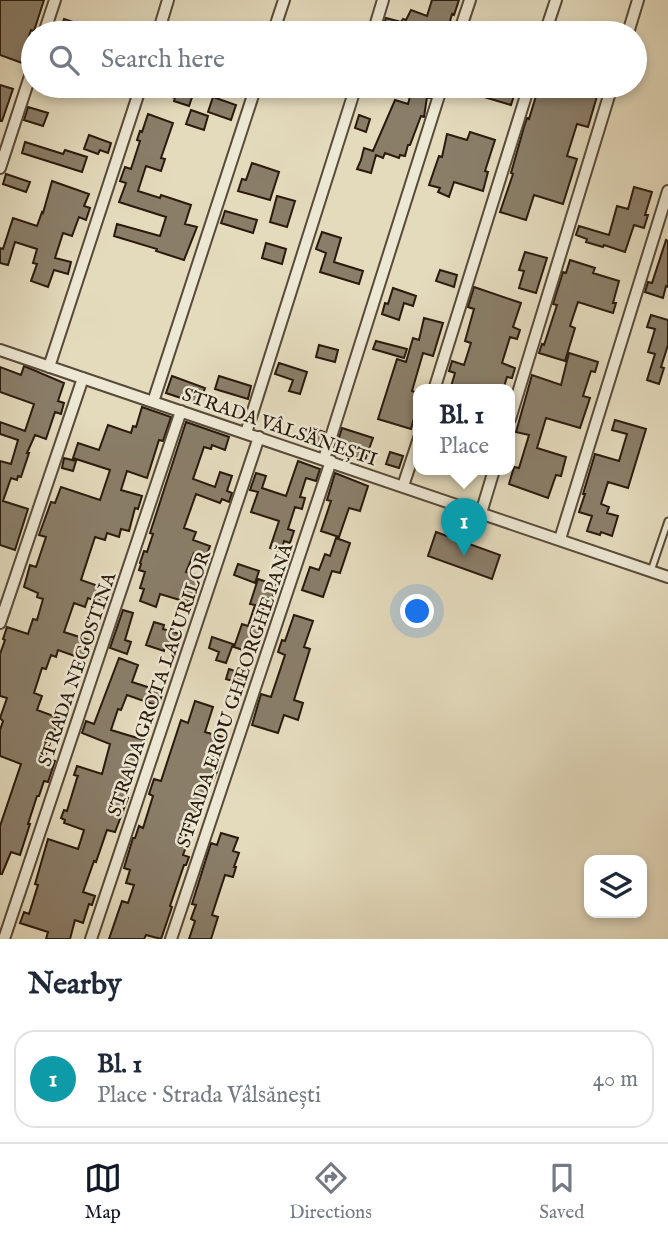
<!DOCTYPE html>
<html lang="en">
<head>
<meta charset="utf-8">
<style>
  body { margin:0; font-family:"IM FELL English",serif; background:#f6f6f7; color:#1f2937 }
  .controls { position:absolute; right:21px; bottom:21px; display:grid; overflow:hidden; border-radius:14px; box-shadow:0 4px 10px #0003 }
  .controls button { width:63px; height:63px; display:grid; place-items:center; padding:0; border:0; border-bottom:2px solid #e0e1e3; background:#fff; color:#1f2937; font:35px sans-serif }
  .you { position:absolute; left:418px; top:612px; width:24px; height:24px; margin:-18px; border:5px solid #fff; border-radius:50%; background:#1a73e8; box-shadow:0 0 0 10px #1a73e833 }
  .badge { display:grid; place-items:center; width:46px; height:46px; border-radius:50%; background:#111827; color:#fff; font-size:23px; font-weight:700 }
  .pin { position:absolute; translate:-50% -58px; filter:drop-shadow(0 2px 4px #0008) }
  .pin::after { content:''; position:absolute; top:37px; width:24px; height:21px; background:inherit; clip-path:polygon(0 0,100% 0,50% 100%) }
  .popup { position:absolute; left:413px; top:384px; width:102px; height:91px; box-sizing:border-box; display:grid; place-content:center; border-radius:14px; background:#fff; filter:drop-shadow(0 2px 5px #0005); font-size:23px; white-space:nowrap; color:#747a83 }
  .popup b { font-size:26px; color:#1f2937 }
  .popup::after { content:''; position:absolute; left:50%; top:100%; margin-left:-14px; border:14px solid transparent; border-top-color:#fff }
  .list { margin:0; padding:0; list-style:none }
  h2 { display:flex; justify-content:space-between; align-items:center; height:91px; margin:0; padding:0 28px; font-size:30px }
  h2 small { font-size:23px; font-weight:400; color:#747a83 }
  .list li { display:grid; grid-template-columns:46px 1fr auto; gap:21px; align-items:center; box-sizing:border-box; height:98px; margin:0 14px 14px; padding:0 14px; border:2px solid #e0e1e3; border-radius:21px }
  .list b { display:block; font-size:26px; white-space:nowrap }
  .list p { margin:0; font-size:23px; white-space:nowrap; color:#747a83 }
  .list em { font-size:23px; font-style:normal; color:#747a83 }
  .icon { flex:none; width:38px; height:38px; fill:none; stroke:currentColor; stroke-width:2; stroke-linecap:round; stroke-linejoin:round }
  .map { position:relative; flex:none; width:668px; height:939px; overflow:hidden }
  .search { position:absolute; background:#fff; box-shadow:0 4px 10px #0003; left:21px; right:21px; top:21px; height:77px; display:flex; align-items:center; gap:18px; box-sizing:border-box; padding:0 24px; border-radius:38px; color:#747a83; font-size:26px }
  .sheet { height:203px; background:#fff }
  nav { display:flex; justify-content:space-around; align-items:center; box-sizing:border-box; height:98px; border-top:2px solid #e0e1e3; background:#fff; font-size:19px; color:#747a83 }
  nav a { display:grid; justify-items:center; gap:4px }
  nav .on { color:#111827 }
  .map>svg:first-child { display:block }
</style>
</head>
<body>
<div class="map">
<svg width="668" height="939" viewBox="0 0 668 939">
  <rect width="100%" height="100%" fill="#e4dbbd"/>
  <filter id="stains"><feTurbulence type="fractalNoise" baseFrequency=".00286" numOctaves="4"/><feColorMatrix values="0 0 0 0 .2 0 0 0 0 .09 0 0 0 0 .02 0 0 0 .5 -.17"/></filter>
  <radialGradient id="worn" r=".72"><stop offset=".6" stop-color="#630" stop-opacity="0"/><stop offset="1" stop-color="#630" stop-opacity=".3"/></radialGradient>
  <!-- building -->
  <path fill="#8a7e69" stroke="#291a0d" stroke-width="2" d="M0,0H44L34,31L31,30L23,53L26,54L22,63L0,55Z
    M432,0H459L454,15L452,14L447,32L441,31L440,33H436L422,28L420,33H381L386,18L401,22L403,19L406,20L411,10L427,16Z
    M64,19L100,31L99,33H68L60,31Z
    M0,85L13,89L2,121H0Z
    M149,86H196L189,106L174,101L175,98L148,89Z
    M413,86H433L430,98L427,97L424,117L421,116L410,145H408L405,156L400,155L399,158L385,153L383,158L376,155L371,173L357,169L361,160L364,148L373,151L395,100L408,104Z
    M484,86H517L511,105L481,96Z
    M539,86H600L588,127L577,124L567,156L577,159L563,204L534,195L526,220L500,212L513,174L511,173L524,127L527,118L529,119Z
    M213,97L236,105L231,120L208,112Z
    M28,107L48,113L43,126L24,120Z
    M191,110L208,116L204,130L186,124Z
    M148,114L173,123L161,158L165,159L161,171L146,166L138,191L160,198L161,195L191,205L185,224L197,227L184,260L156,251L157,249L114,236L117,224L160,236L166,217L119,202L126,183L120,181L125,167L131,169L140,141L137,140L140,131L142,132Z
    M359,115L370,119L366,132L355,128Z
    M470,132L495,140L485,171L488,172L483,191L454,182L449,197L438,192L440,188L429,185L439,156L442,157L447,134L467,140Z
    M89,135L111,143L108,153L100,150L98,154L84,149Z
    M25,142L63,154L65,150L87,157L82,172L22,153Z
    M252,163L279,172L270,200L238,191L242,179L246,180Z
    M6,174L30,182L26,192L3,184Z
    M52,181L89,194L84,206L90,208L86,220L79,217L72,236L63,233L55,258L71,262L68,274L54,270L48,287L31,281L37,264L33,263L37,249L15,242L8,265L0,263V248L3,249L13,218L37,226L42,212L43,213Z
    M634,187L652,192L645,215H648L644,228L634,225L625,252L604,245L603,247L586,242L587,239L576,235L579,226L609,235L617,206L628,209Z
    M277,196L295,201L287,227L270,222Z
    M225,211L257,220L253,233L221,223Z
    M322,232L341,238L334,262L363,271L359,284L320,272L326,253L316,249Z
    M666,240L668,241V287L666,286L663,298L645,292L648,282L652,283Z
    M266,243L286,249L282,264L262,258Z
    M525,252L547,258L536,293L519,288L524,271L519,270Z
    M570,260L595,268L593,273L619,281L613,303H616L613,313L578,302L570,326L575,328L565,361L539,353L542,344L544,345L557,305L553,304L563,272L566,273Z
    M440,270L457,275L454,287L436,281Z
    M474,287L521,303L513,327L520,330L517,339L510,337L502,363L515,368L512,378L507,377L503,390H450L455,373L449,371L452,361L464,365L471,343L465,341L474,309L468,307Z
    M393,288L416,296L413,306L404,303L399,320L382,314L385,303L388,304Z
    M651,315L668,320V345L661,367L664,368L659,384L647,380L655,354L648,352L655,329L647,327Z
    M424,318L443,323L433,356L423,353L412,391L418,393V403L411,429L378,419L397,359L406,362L413,338L419,340Z
    M376,341L407,349L404,358L373,349Z
    M319,345L338,350L335,362L316,357Z
    M569,353L598,362L595,372L591,371L583,396L590,398L580,428L546,418L537,448L566,457L561,476L556,475L548,498L509,484L514,467L519,468L529,435L516,432L532,375L561,385Z
    M279,363L307,372L300,394L289,391L293,380L275,374Z
    M24,366L64,383L58,401L64,403L61,414L55,412L46,439L35,435L27,453H29L21,477L18,476L17,480L11,478L3,501L28,509L15,550L0,545V461L11,464L18,440L0,434V422L25,431L34,404L0,392V367L21,375Z
    M172,376L205,388L199,404L166,393Z
    M219,376L251,386L248,399L215,389Z
    M142,407L171,417L163,441L159,440L147,478L127,471L121,490L142,496L138,509L135,508L129,531L121,529L119,537L107,533L105,540L95,537L81,580L104,588L99,602L88,598L85,607L74,603L64,632L92,641L86,660L58,650L56,657L51,655L46,669L42,668L34,693L42,696L37,710L59,718L45,757L55,761L48,782L44,781L39,796H37L28,824H30L20,855L11,852L2,874H0V826L21,764L0,756V730L3,721L0,718L7,698L0,696V654L5,640L3,639L7,627L28,634L33,619L37,620L43,599L37,597L38,593L24,587L30,565L36,567L46,537L39,535L51,502L55,503L61,487L100,500L110,470L73,458L78,443L99,450L108,425L131,433L133,426L136,427Z
    M615,420L646,429L628,488L608,482L601,504L609,507L607,513L618,516L612,536L601,532L600,535L587,531L592,516L579,512L585,494H583L595,454L619,461L627,434L612,430Z
    M186,422L229,437L225,450L212,445L211,449L204,447L193,479L215,487L220,472L232,476L227,491L232,493L229,502L222,499L220,503L196,494L184,528L196,532L193,540L210,546L206,557L194,553L186,572L201,577L193,604L160,594L156,607L140,601L144,589L140,588L145,572L139,570L141,564L140,563L144,551L147,552L153,534L150,533Z
    M311,428L324,432L320,444L308,440Z
    M342,428L373,438L365,460L348,454L351,446L338,441Z
    M390,452L403,456L399,468L386,464Z
    M64,458L76,461L73,471L62,468Z
    M298,461L320,469L316,481L306,478L300,497L305,498L302,509L295,507L288,529L294,531L290,543L284,541L281,552L270,548L279,521L251,512L258,492L250,490L256,473L266,476L262,488L286,496Z
    M335,473L368,486L360,511L349,508L339,537L321,531L331,501L327,500Z
    M436,532L500,555L492,579L428,556Z
    M336,538L350,543L340,573L332,571L323,597L302,590L310,567L319,570L325,554L330,556Z
    M238,564L259,571L255,583L234,575Z
    M258,579L276,585L272,599L267,598L258,624L264,627L255,654L234,647L242,624L248,626L255,605L250,604Z
    M123,610L133,613L125,640L131,642L127,654L110,648Z
    M294,615L313,621L304,647L310,649L294,700L303,703L298,720L284,715L278,733L252,725L261,694L271,697L285,655L278,652L282,640L285,641Z
    M154,622L164,625L163,629L180,634L174,649L165,646L164,651L146,645Z
    M212,637L233,644L226,663L216,660L219,652L209,648Z
    M119,658L138,665L132,682L163,692L158,706L127,695L121,710L118,709L111,730L144,740L125,796L128,798L115,832L107,830L96,862L94,861L83,892L95,896L92,905L89,904L83,923L75,920L70,939H46L48,932L20,923L24,912L29,914L38,885L35,884L48,839L78,849L84,830L64,823L65,820L61,818L64,810L67,811L77,778L78,776L74,775L77,766L102,774L110,744L82,733L86,721L94,724Z
    M229,669L249,676L246,685L226,679Z
    M195,701L213,707L205,732L226,738L217,772L211,786L210,785L199,818L192,815L185,838L189,839L183,855L189,857L186,865H184L170,906L172,907L161,939L146,935L144,939H109L122,901L128,903L134,885L126,883L130,870L124,868L133,838H135L139,826L143,828L153,796L149,794L154,779L161,781L181,720L188,723Z
    M221,833L238,838L233,851L239,853L234,867H236L233,877L225,875L212,915L218,917L211,939H189L195,921L191,919L196,905L192,904L211,843L217,845Z"/>
  <g fill="none" stroke-linecap="round" stroke-linejoin="round">
    <!-- service casing -->
    <g stroke="#584a39" stroke-width="9">
      <path id="service" d="M651,571L668,521"/>
    </g>
    <!-- minor casing -->
    <g stroke="#584a39" stroke-width="14">
      <path id="minor" d="M44,33L55,0
        M158,33L168,0
        M273,33L284,0
        M373,33L383,0
        M459,33L470,0
        M545,33L556,0
        M628,33L638,0
        M0,168L33,67
        M0,350L668,577
        M49,367L141,86
        M434,390L529,86
        M153,402L256,86
        M510,419L612,86
        M246,433L356,86
        M324,459L442,86
        M403,486L419,438
        M481,513L494,470
        M560,539L668,191
        M0,623L83,378
        M4,939L181,411
        M91,939L259,437
        M171,939L331,461"/>
    </g>
    <!-- service -->
    <use href="#service" stroke="#ede8d4" stroke-width="5"/>
    <!-- minor -->
    <use href="#minor" stroke="#ede8d4" stroke-width="10"/>
  </g>
  <g text-anchor="middle" stroke-width="5" stroke-linejoin="round" paint-order="stroke">
    <!-- street labels -->
    <g font-size="19" fill="#291a0d" stroke="#ede8d4">
      <text transform="translate(280 426) rotate(19)" y="7">STRADA VÂLSĂNEȘTI</text>
      <text transform="translate(76 669) rotate(-71)" y="7">STRADA NEGOSTINA</text>
      <text transform="translate(158 683) rotate(-71)" y="7">STRADA GROTA LACURILOR</text>
      <text transform="translate(234 695) rotate(-71)" y="7">STRADA EROU GHEORGHE PANĂ</text>
    </g>
  </g>
  <rect width="100%" height="100%" filter="url(#stains)"/>
  <rect width="100%" height="100%" fill="url(#worn)"/>
</svg>
<div class="controls">
<button><svg class="icon" aria-label="layers" viewBox="0 0 24 24"><path d="M12 4l9 5-9 5-9-5zM3 14l9 5 9-5"/></svg></button>
</div>
<div class="you"></div>
<div class="pin badge" style="left:464px;top:556px;background:#0f9aa8">1</div>
<div class="popup"><b>Bl. 1</b>Place</div>
<div class="search"><svg class="icon" aria-label="search" viewBox="0 0 24 24"><circle cx="10" cy="10" r="6"/><path d="M15 15l6 6"/></svg>Search here</div>
</div>
<section class="sheet">
<h2>Nearby<small></small></h2>
<ul class="list">
<li><span class="badge" style="background:#0f9aa8">1</span><div><b>Bl. 1</b><p>Place · Strada Vâlsănești</p></div><em>40 m</em></li>
</ul>
</section>
<nav>
<a class="on"><svg class="icon" aria-label="map" viewBox="0 0 24 24"><path d="M3 6l6-2 6 2 6-2v14l-6 2-6-2-6 2zM9 4v14M15 6v14"/></svg>Map</a>
<a><svg class="icon" aria-label="directions" viewBox="0 0 24 24"><path d="M12 3l9 9-9 9-9-9zM9 14v-3h6M13 9l2 2-2 2"/></svg>Directions</a>
<a><svg class="icon" aria-label="saved" viewBox="0 0 24 24"><path d="M7 4h10v16l-5-4-5 4z"/></svg>Saved</a>
</nav>
</body>
</html>
